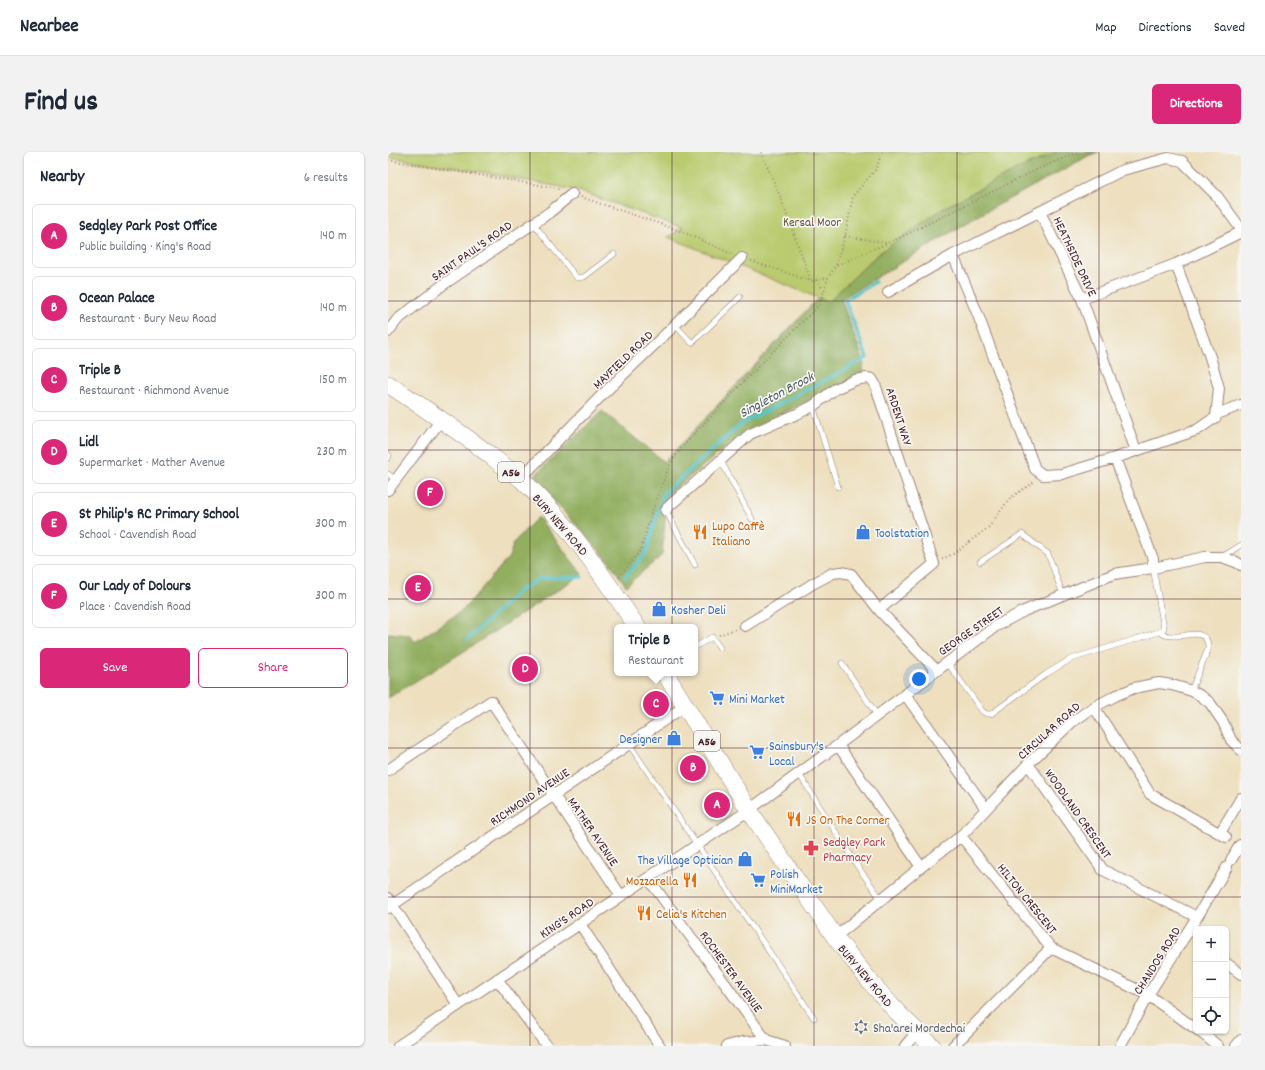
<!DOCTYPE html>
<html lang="en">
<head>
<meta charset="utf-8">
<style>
  body { margin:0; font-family:Dekko,sans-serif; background:#f2f2f3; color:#1f2937 }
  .controls { position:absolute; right:12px; bottom:12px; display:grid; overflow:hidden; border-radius:6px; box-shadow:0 1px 3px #0004 }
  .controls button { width:36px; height:36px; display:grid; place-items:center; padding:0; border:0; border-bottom:1px solid #e0e1e3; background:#fff; color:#1f2937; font:20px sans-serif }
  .you { position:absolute; left:531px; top:527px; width:14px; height:14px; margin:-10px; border:3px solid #fff; border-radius:50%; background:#1a73e8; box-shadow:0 0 0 6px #1a73e833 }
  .badge { display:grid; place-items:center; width:26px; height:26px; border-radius:50%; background:#db2777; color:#fff; font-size:13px; font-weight:700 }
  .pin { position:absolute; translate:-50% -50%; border:2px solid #fff; box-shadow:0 1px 4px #0006 }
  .popup { position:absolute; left:226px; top:472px; width:84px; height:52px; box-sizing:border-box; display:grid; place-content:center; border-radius:6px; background:#fff; filter:drop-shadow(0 1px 3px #0005); font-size:13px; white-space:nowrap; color:#747a83 }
  .popup b { font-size:15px; color:#1f2937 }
  .popup::after { content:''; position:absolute; left:50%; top:100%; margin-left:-8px; border:8px solid transparent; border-top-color:#fff }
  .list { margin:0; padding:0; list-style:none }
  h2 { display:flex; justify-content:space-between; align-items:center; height:52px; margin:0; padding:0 16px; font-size:17px }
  h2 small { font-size:13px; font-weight:400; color:#747a83 }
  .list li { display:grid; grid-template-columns:26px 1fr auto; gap:12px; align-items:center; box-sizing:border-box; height:64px; margin:0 8px 8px; padding:0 8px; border:1px solid #e0e1e3; border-radius:6px }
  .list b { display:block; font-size:15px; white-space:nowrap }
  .list p { margin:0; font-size:13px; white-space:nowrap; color:#747a83 }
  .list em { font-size:13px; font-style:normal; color:#747a83 }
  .actions { display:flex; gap:8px; padding:12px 16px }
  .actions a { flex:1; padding:9px 0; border:1px solid #db2777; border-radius:6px; text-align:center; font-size:14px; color:#db2777 }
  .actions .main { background:#db2777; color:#fff }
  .icon { flex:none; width:22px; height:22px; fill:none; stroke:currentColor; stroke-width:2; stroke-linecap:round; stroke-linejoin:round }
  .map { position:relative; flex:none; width:853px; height:894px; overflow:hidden; border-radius:6px }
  header { display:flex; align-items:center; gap:24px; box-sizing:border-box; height:56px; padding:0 20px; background:#fff; border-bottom:1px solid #e0e1e3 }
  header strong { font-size:19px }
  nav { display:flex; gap:22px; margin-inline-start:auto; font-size:14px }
  .intro { display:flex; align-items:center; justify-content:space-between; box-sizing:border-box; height:96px; padding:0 24px }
  h1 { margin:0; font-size:28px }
  .button { padding:10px 18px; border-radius:6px; background:#db2777; color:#fff; font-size:14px; font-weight:700 }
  main { display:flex; gap:24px; padding:0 24px }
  aside { flex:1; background:#fff; border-radius:6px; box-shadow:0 1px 3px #0004 }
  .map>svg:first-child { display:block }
</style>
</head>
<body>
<header>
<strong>Nearbee</strong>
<nav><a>Map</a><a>Directions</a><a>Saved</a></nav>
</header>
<div class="intro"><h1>Find us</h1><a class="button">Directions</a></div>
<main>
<aside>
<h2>Nearby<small>6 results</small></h2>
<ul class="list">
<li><span class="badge">A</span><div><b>Sedgley Park Post Office</b><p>Public building · King's Road</p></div><em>140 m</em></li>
<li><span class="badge">B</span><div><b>Ocean Palace</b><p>Restaurant · Bury New Road</p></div><em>140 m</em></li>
<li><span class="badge">C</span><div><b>Triple B</b><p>Restaurant · Richmond Avenue</p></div><em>150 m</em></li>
<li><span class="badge">D</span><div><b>Lidl</b><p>Supermarket · Mather Avenue</p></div><em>230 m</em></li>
<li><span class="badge">E</span><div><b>St Philip's RC Primary School</b><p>School · Cavendish Road</p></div><em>300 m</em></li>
<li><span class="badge">F</span><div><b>Our Lady of Dolours</b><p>Place · Cavendish Road</p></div><em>300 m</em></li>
</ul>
<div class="actions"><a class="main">Save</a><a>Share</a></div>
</aside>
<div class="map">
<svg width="853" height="894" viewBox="0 0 853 894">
  <rect width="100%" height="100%" fill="#f6f6f2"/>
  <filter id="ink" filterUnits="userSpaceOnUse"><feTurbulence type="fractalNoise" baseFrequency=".025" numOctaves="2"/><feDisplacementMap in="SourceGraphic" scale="8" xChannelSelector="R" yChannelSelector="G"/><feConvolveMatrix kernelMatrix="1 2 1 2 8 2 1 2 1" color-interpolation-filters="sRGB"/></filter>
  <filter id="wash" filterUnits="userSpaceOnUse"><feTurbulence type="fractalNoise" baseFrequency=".012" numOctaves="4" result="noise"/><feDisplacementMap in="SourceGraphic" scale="16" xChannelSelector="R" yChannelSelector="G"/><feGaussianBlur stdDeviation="0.9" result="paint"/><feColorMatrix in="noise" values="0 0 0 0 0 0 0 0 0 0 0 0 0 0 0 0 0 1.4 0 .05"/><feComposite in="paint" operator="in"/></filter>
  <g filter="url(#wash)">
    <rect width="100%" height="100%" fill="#eee0bf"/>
    <!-- green -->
    <path fill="#b9cb6e" stroke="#82754c" d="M0,0H670L630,17L490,102L440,150L280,85L295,76L188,38L93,20L0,5Z"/>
    <!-- forest -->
    <path fill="#92af61" stroke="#6e6746" d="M670,0H711L702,3L590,64L453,147L476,210L474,223L358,279L279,343L274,403L238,434C221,407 198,383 176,360C165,348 155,337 147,323L214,259L276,310L430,146L440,150L490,102L557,55L630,17Z
      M150,365L194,422L75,500L0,546V481L22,483L27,490L75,458L121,405L126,390Z"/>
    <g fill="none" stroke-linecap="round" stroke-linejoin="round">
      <!-- stream -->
      <path stroke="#57c4cd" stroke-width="3.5" d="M237,425L258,401L266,372L276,341L353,272L479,206L457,148L487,130
        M80,487L131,439L152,426L194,425"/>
    </g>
  </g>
  <g filter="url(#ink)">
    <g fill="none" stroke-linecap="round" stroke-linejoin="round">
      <!-- service casing -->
      <g stroke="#9c8075" stroke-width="6">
        <path id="service" d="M145,71L189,126L196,125L226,102
          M287,173L304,191L352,145
          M425,254L450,335
          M0,302L1,304L0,306
          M333,309L364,367
          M0,322L8,328
          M278,359L307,413
          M834,405L853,393
          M592,410L634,382L660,402L675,443
          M772,480C776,483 779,484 784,484C798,485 821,474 820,497L803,539
          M307,495L324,485L332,496
          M559,510L595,560L599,562H603L658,522L683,507L774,479L776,476L775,471L765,416
          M454,511L489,563
          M241,592L426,866
          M411,622L470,715L493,747"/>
      </g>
      <!-- minor casing -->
      <g stroke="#9c8075" stroke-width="12">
        <path id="minor" d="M652,60L694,147L748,299
          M565,103L590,163L647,317L655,323L674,322L727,306L809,278L828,265L831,236L822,205L788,112
          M500,140L565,103L735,18L780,6L794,9L829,44L853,77
          M694,147L788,112L853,80
          M0,180L9,168L56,132L162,60L184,42
          M829,262L853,253
          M727,306L765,407V416
          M132,327L214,243L287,173L354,106
          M0,338L53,268
          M278,359L279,356L362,282L409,262L425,254L447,237L467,228L479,226L484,227L487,232L546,412L491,458
          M357,474L426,431L445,421L453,420L463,422L491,458L548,518
          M517,542L598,657
          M706,555L762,642L838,685
          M450,593L533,715
          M640,612L715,718L809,765
          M0,618L103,549L233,744
          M832,681L853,646
          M573,684L663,796L760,843L808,877
          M843,708L852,693
          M260,726L378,888
          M0,746L70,853
          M0,756L297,554
          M192,772L272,894
          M447,785L533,715L573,684L640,612L684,570L706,555L727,544L746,536L771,531L784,533L804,539L813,544L822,551L835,570L843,588L853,598
          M838,811L853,822
          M109,827L159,894
          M811,879L830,894
          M10,894L361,658L450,593L608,474L636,459L726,422L765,416L817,405H834L848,410L853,413
          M339,894L355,890L378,888L397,894
          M517,894L529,880
          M565,894L663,796
          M732,894L760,843L809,765L839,715
          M848,894L853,888"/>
      </g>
      <!-- trunk casing -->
      <g stroke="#9c8075" stroke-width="18">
        <path id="trunk" d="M0,232C36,256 73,280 107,307C115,314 125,320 133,327C180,370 214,423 249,475
          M277,521L361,658L447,785L484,832L509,860L544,894"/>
      </g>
      <!-- path -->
      <path stroke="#9c8075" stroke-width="2" stroke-dasharray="1 3" stroke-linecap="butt" d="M373,0L392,44L423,129
        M0,8L163,35L173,38
        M193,45L290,78L344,102
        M457,84L498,91
        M363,109L423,129L440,126
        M449,113L509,87L650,17L690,0
        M428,128L436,138
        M554,407L567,401L601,375L622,346L646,330
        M231,425L253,398L263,362L282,312L294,295L361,224L432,152L440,126L448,113L457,84L465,44L488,17L494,0
        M331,483L348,477"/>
      <!-- service -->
      <use href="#service" stroke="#fff" stroke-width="5"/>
      <!-- minor -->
      <use href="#minor" stroke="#fff" stroke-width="10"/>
      <!-- trunk -->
      <use href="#trunk" stroke="#fff" stroke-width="17"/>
    </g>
  </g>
  <!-- grid -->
  <path fill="none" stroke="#4a1f2b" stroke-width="1" stroke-opacity="0.55" d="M142,0V894M284,0V894M426,0V894M569,0V894M711,0V894M0,149H853M0,298H853M0,447H853M0,596H853M0,745H853"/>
  <!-- icons -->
  <defs>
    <g id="restaurant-bare" transform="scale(1.2)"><path d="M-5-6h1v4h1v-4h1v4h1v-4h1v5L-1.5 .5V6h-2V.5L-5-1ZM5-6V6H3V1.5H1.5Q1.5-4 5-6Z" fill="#e8710a" stroke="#f6f6f2" stroke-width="2.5" paint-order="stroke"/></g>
    <g id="shop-bare" transform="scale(1.2)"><path d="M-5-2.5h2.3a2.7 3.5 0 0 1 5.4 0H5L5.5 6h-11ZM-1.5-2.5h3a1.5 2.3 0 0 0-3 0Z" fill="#3f7fe0" stroke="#f6f6f2" stroke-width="2.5" paint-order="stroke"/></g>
    <g id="supermarket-bare" transform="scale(1.2)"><path d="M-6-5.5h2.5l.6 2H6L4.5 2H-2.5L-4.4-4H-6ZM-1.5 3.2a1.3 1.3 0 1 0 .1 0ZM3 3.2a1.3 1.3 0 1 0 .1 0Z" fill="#3f7fe0" stroke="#f6f6f2" stroke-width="2.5" paint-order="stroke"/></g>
    <g id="pharmacy-bare" transform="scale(1.2)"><path d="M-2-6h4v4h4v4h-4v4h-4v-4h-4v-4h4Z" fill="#e0444e" stroke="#f6f6f2" stroke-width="2.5" paint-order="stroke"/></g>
    <g id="synagogue-bare" transform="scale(1.2)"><path d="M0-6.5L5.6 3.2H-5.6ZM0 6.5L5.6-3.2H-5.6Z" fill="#6b7280" stroke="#f6f6f2" stroke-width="2.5" paint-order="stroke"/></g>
  </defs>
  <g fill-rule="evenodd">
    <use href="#restaurant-bare" x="312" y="380"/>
    <use href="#shop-bare" x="475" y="380"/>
    <use href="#shop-bare" x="271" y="457"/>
    <use href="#supermarket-bare" x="329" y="546"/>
    <use href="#shop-bare" x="286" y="586"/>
    <use href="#supermarket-bare" x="369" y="600"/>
    <use href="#restaurant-bare" x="406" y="667"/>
    <use href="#pharmacy-bare" x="423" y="696"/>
    <use href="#shop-bare" x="357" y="707"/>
    <use href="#restaurant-bare" x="302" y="728"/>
    <use href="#supermarket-bare" x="370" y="728"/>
    <use href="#restaurant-bare" x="256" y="761"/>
    <use href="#synagogue-bare" x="473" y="875"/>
  </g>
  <g text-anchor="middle" stroke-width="3.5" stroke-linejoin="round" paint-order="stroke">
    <!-- shield labels -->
    <g fill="#f6f6f2" stroke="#7e6067" stroke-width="1">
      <rect x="110" y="310" width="26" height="20" rx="3"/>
      <rect x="306" y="579" width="26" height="20" rx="3"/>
    </g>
    <g font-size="12" font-weight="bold" fill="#4a1f2b">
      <text x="123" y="324">A56</text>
      <text x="319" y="593">A56</text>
    </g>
    <!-- park labels -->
    <g font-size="13" fill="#6b533f" stroke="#f6f6f2">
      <text x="424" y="74">Kersal Moor</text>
    </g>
    <!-- street labels -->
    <g font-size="13" fill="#4a1f2b" stroke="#f6f6f2">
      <text transform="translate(83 98) rotate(-35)" y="5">SAINT PAUL'S ROAD</text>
      <text transform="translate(688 104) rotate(65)" y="5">HEATHSIDE DRIVE</text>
      <text transform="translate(234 207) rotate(-44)" y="5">MAYFIELD ROAD</text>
      <text transform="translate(512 264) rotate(72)" y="5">ARDENT WAY</text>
      <text transform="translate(173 372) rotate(49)" y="5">BURY NEW ROAD</text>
      <text transform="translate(582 478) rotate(-35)" y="5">GEORGE STREET</text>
      <text transform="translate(660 578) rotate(-42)" y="5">CIRCULAR ROAD</text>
      <text transform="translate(141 644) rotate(-34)" y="5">RICHMOND AVENUE</text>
      <text transform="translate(691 661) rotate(55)" y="5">WOODLAND CRESCENT</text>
      <text transform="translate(206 679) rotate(56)" y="5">MATHER AVENUE</text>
      <text transform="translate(640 746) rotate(51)" y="5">HILTON CRESCENT</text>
      <text transform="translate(178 765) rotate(-34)" y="5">KING'S ROAD</text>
      <text transform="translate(768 808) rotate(-58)" y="5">CHANDOS ROAD</text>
      <text transform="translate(344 819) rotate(54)" y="5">ROCHESTER AVENUE</text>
      <text transform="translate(478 823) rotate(50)" y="5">BURY NEW ROAD</text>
    </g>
    <!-- food labels -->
    <g font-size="13" fill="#c56008" stroke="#f6f6f2" text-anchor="start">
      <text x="324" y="378">Lupo Caffè<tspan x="324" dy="15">Italiano</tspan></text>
      <text x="418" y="672">JS On The Corner</text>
      <text x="290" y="733" text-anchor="end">Mozzarella</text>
      <text x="268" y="766">Celia's Kitchen</text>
    </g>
    <!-- shop labels -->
    <g font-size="13" fill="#366cbe" stroke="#f6f6f2" text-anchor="start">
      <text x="487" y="385">Toolstation</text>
      <text x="283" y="462">Kosher Deli</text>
      <text x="341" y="551">Mini Market</text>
      <text x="274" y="591" text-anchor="end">Designer</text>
      <text x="381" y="598">Sainsbury's<tspan x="381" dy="15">Local</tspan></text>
      <text x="345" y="712" text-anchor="end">The Village Optician</text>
      <text x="382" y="726">Polish<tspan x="382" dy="15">MiniMarket</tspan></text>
    </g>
    <!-- health labels -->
    <g font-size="13" fill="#be3a42" stroke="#f6f6f2" text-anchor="start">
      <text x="435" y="694">Sedgley Park<tspan x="435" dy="15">Pharmacy</tspan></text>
    </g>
    <!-- worship labels -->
    <g font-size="13" fill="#5b616d" stroke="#f6f6f2" text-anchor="start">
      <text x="485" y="880">Sha'arei Mordechai</text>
    </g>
    <!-- water labels -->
    <g font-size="14" font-style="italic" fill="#4f5964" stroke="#f6f6f2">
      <text transform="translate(388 242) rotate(-28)" y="5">Singleton Brook</text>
    </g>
  </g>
</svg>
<div class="controls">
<button>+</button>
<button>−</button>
<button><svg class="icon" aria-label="locate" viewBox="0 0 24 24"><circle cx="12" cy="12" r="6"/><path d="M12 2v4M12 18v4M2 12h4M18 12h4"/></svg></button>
</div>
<div class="you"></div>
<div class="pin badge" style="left:329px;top:653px">A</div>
<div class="pin badge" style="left:305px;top:616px">B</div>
<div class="pin badge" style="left:268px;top:552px">C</div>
<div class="popup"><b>Triple B</b>Restaurant</div>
<div class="pin badge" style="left:137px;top:517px">D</div>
<div class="pin badge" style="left:30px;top:436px">E</div>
<div class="pin badge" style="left:42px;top:341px">F</div>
</div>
</main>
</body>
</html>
